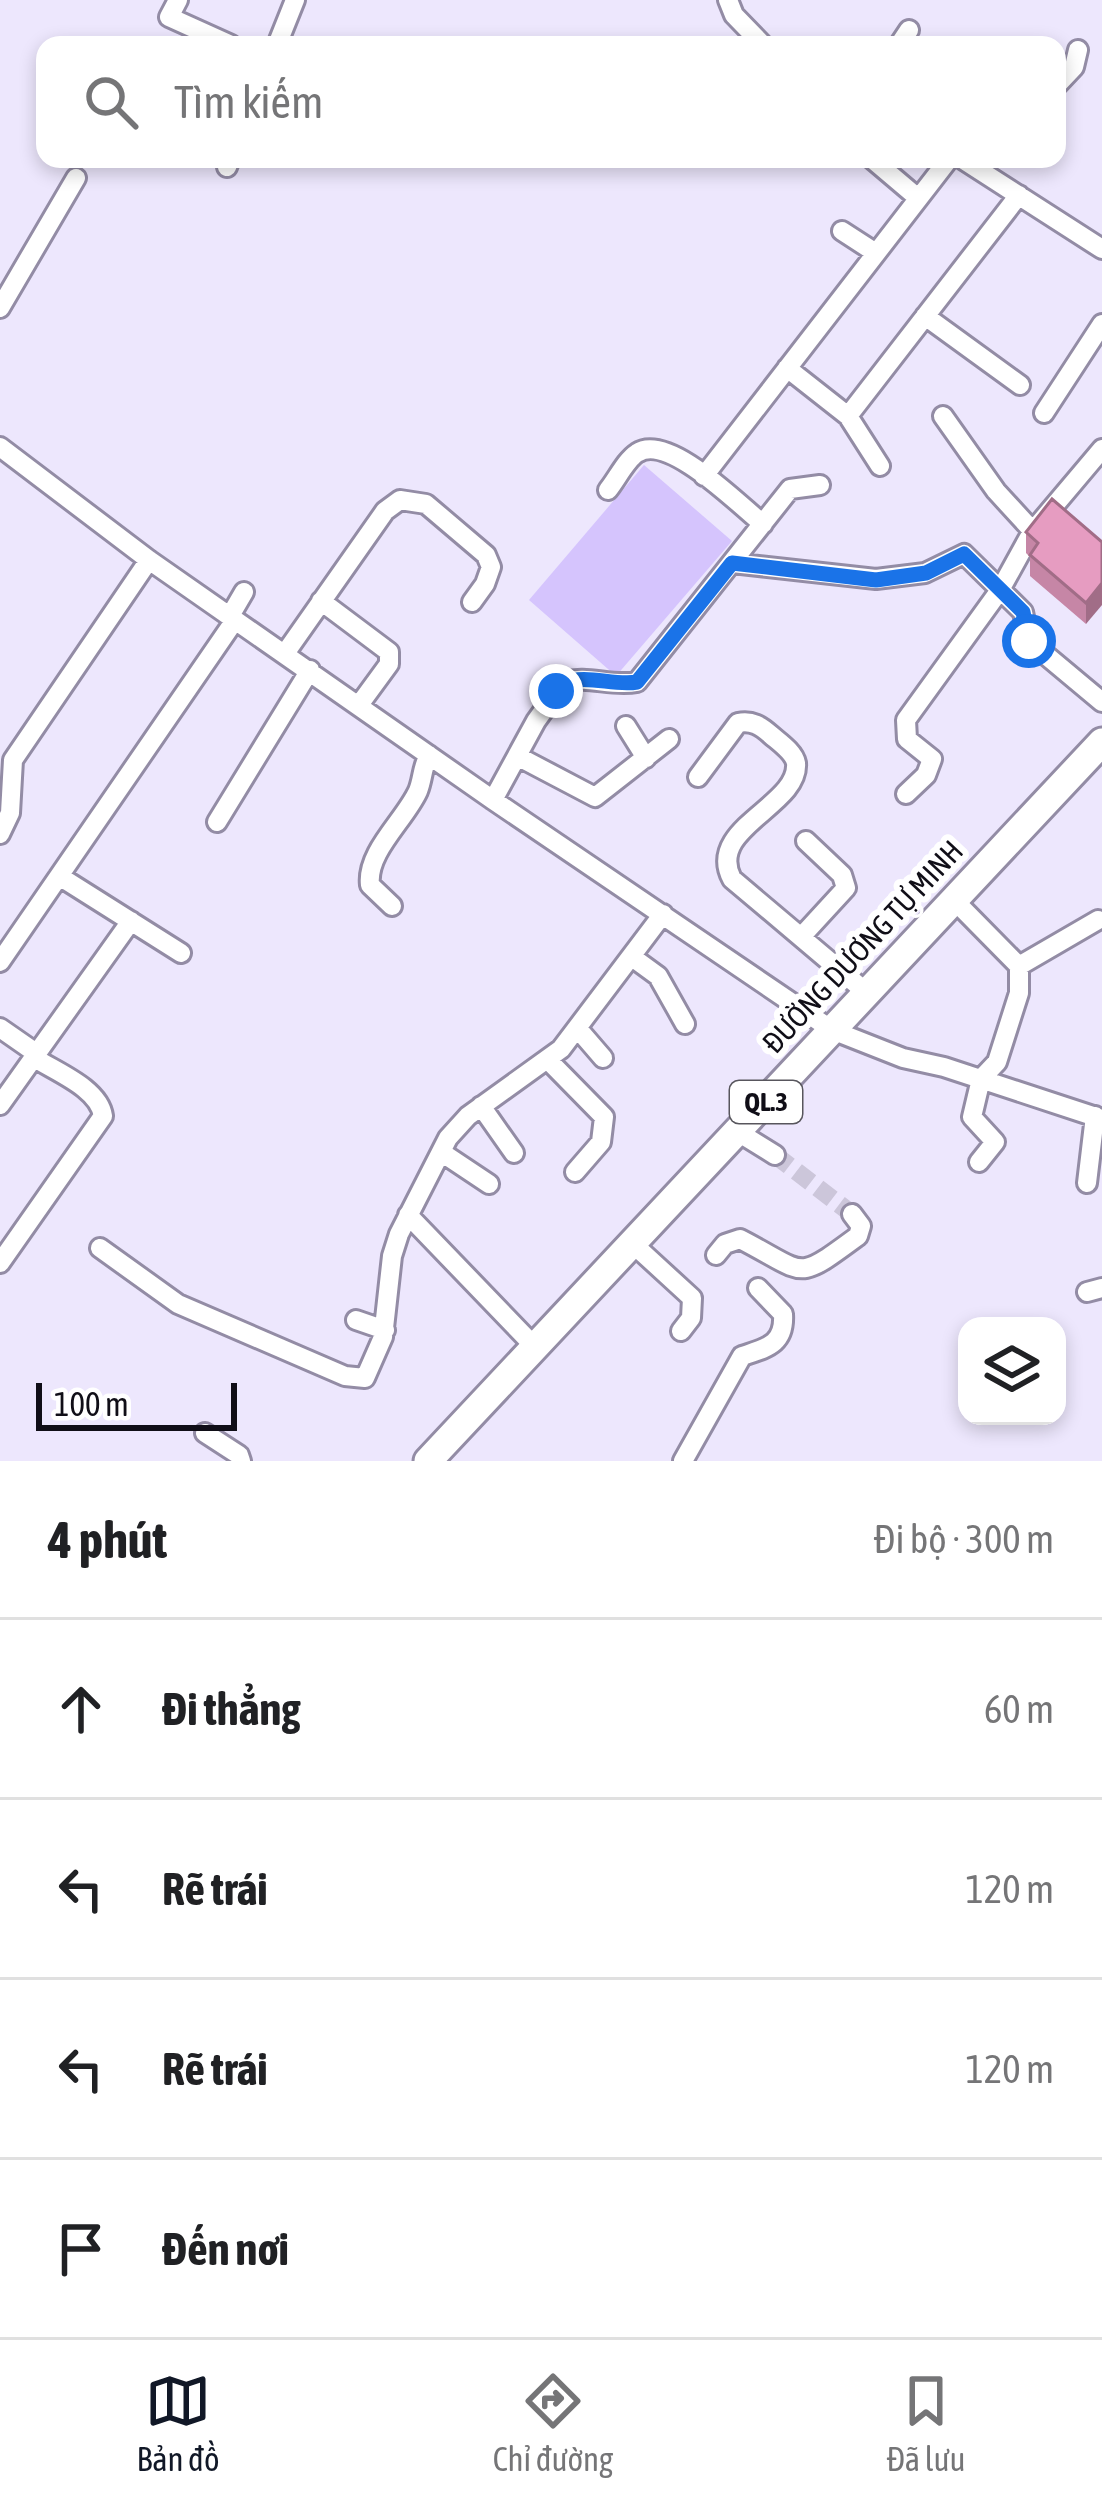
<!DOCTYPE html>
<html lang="vi">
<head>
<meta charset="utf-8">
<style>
  body { margin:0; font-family:"Asap Condensed",sans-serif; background:#f2f2f2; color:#202124 }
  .controls { position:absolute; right:36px; bottom:36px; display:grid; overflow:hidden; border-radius:24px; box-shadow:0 6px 18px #0003 }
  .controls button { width:108px; height:108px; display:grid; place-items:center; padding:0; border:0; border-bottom:3px solid #e0e0e0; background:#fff; color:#202124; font:60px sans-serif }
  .scale { position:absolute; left:36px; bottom:30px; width:201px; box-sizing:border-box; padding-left:12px; border:6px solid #100e17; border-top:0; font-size:33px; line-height:42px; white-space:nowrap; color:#100e17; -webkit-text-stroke:9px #fff; paint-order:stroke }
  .stop { position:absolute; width:36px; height:36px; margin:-27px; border:9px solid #1a73e8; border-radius:50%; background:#fff }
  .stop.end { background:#1a73e8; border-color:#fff; box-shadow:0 3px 12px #0008 }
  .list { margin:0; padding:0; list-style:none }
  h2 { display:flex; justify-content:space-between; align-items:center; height:156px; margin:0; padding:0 48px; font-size:51px }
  h2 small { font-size:39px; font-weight:400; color:#757577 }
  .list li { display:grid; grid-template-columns:78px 1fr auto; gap:36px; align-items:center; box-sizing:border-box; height:180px; padding:0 48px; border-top:3px solid #e0e0e0 }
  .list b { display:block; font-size:45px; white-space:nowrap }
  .list em { font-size:39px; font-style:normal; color:#757577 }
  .icon { flex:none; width:66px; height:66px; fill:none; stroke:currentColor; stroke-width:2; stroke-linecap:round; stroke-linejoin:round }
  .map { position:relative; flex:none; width:1102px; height:1461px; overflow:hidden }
  .search { position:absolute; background:#fff; box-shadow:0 6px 18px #0003; left:36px; right:36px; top:36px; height:132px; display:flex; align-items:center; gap:30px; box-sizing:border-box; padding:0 42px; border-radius:24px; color:#757577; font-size:45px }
  .sheet { height:876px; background:#fff }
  nav { display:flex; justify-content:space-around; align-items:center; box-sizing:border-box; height:168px; border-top:3px solid #e0e0e0; background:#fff; font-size:33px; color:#757577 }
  nav a { display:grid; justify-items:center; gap:6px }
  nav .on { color:#111827 }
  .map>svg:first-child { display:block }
</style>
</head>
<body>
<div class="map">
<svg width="1102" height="1461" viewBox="0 0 1102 1461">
  <rect width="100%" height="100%" fill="#ede7fd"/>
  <!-- green -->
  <path fill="#d5c4fd" d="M644,465L732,541L616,676L529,600Z"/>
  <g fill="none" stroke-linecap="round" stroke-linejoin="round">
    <!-- minor-tunnel -->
    <path stroke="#ccc6da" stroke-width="18" stroke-dasharray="18 9" stroke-linecap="butt" d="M775,1155L852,1214"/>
    <!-- minor casing -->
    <g stroke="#938ca5" stroke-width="24">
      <path id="minor" d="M178,0L169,17L231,45
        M728,0L734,15L763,45
        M277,45L295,0
        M899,45L909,30
        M1057,85L1074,67L1078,50
        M872,159L918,198
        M962,159L1102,249
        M227,167L230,159
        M842,231L876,253
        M0,308L76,178
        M925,316L1020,385
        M787,368L848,416L880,466
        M1044,413L1102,324
        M848,416L1019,195
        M943,416L996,491L1040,539
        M0,447L149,560L493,800L832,1030L903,1058L944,1067L1102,1119
        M704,476L949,159
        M608,490C617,479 626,460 637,453C668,432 739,505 763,524
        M732,563L876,579L925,573L964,554L1023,612L1029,641L1102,702
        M321,601L389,652V664L359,705
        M230,616L244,592
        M286,652L385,511L400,500L426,504L486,555L491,567L485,584L472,602
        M626,726L646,758
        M517,756L595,797L669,739
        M698,777L738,723C752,720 761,726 771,735C779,742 794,752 796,763C800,806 705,828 732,879L867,993
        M906,794L926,775L932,759L907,739L906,720L1000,590L1032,532L1102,449
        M493,800L536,721L564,682C588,675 611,687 637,682L790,489L820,485
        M217,822L310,670
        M0,834L10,813L13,760L149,560
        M59,876L181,953
        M952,898L1019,966V993L997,1062L981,1079L972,1117L995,1142L979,1162
        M392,906L370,885C366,852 405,820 418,791C423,779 422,767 429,755
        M801,937L846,888L842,875L806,841
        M632,957L658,976L685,1024
        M0,962L235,620
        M1019,966L1098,920
        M0,1028L36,1053
        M578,1029L603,1058
        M548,1060L604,1117L601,1142L575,1172
        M0,1105L131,921
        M481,1106L514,1153
        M738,1132L775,1155
        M441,1152L489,1184
        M1087,1183L1095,1116
        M408,1215L535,1347
        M632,1243L692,1298L691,1318L681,1331
        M100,1248L178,1304L345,1376L365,1378L383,1337L392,1256L399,1234L448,1138L468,1116L561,1049L663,914
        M716,1255L725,1244L740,1239C808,1274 794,1283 858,1236L861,1226L852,1214
        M0,1263L103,1116C99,1088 56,1072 33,1057
        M1087,1292L1102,1288
        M356,1320L385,1330
        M205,1433L239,1455L241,1461
        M683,1461L742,1356C766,1348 785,1345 783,1314L758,1288"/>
    </g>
    <!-- highway casing -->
    <g stroke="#938ca5" stroke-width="33">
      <path id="highway" d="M428,1461L1102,742"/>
    </g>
    <!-- minor -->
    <use href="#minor" stroke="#fff" stroke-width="18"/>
    <!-- highway -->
    <use href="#highway" stroke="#fff" stroke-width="27"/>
  </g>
  <!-- wall -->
  <path fill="#c686a6" d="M1026,532L1102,542L1086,624L1030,576V557L1026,553Z"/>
  <!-- shaded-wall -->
  <path fill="#a16d87" d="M1102,583V605L1086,624V603Z"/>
  <!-- building -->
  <path fill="#e69cc1" stroke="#a16d87" stroke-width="3" d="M1052,499L1102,542V583L1086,603L1030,555L1038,543L1026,532Z"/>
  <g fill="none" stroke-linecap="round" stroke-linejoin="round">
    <!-- route -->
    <path stroke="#1a73e8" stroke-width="15" d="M556,691C576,668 609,687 637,682L732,563L876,580L926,573L964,554L1023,612L1029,641"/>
  </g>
  <g text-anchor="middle" stroke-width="12" stroke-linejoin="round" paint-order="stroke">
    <!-- shield labels -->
    <rect fill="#fff" stroke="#58565d" stroke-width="3" x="730" y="1081" width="72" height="42" rx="9"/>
    <g font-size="27" font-weight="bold" fill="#100e17">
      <text x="766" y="1111">QL.3</text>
    </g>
    <!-- street labels -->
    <g font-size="30" fill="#100e17" stroke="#fff">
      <text transform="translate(863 947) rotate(-47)" y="10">ĐƯỜNG DƯƠNG TỰ MINH</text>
    </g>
  </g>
</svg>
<div class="controls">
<button><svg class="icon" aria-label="layers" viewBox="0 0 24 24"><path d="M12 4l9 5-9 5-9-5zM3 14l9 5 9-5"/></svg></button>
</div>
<div class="scale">100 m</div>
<div class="stop" style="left:1029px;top:641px"></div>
<div class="stop end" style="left:556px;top:691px"></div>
<div class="search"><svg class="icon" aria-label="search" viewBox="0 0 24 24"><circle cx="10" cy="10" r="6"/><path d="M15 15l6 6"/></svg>Tìm kiếm</div>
</div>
<section class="sheet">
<h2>4 phút<small>Đi bộ · 300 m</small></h2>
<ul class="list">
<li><svg class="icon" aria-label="ahead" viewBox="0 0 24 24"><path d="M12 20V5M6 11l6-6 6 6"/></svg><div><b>Đi thẳng</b></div><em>60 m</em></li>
<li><svg class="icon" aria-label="left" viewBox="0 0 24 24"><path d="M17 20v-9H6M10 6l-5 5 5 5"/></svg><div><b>Rẽ trái</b></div><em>120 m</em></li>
<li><svg class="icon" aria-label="left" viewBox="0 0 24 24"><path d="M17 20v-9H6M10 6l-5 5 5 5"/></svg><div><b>Rẽ trái</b></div><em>120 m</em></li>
<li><svg class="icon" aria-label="arrive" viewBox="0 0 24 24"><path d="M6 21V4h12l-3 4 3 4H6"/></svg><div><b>Đến nơi</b></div></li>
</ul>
</section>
<nav>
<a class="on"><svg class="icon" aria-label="map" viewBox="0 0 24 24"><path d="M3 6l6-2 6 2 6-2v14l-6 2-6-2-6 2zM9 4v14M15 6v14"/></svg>Bản đồ</a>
<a><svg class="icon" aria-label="directions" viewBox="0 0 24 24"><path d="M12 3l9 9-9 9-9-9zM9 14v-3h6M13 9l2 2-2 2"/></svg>Chỉ đường</a>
<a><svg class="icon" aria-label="saved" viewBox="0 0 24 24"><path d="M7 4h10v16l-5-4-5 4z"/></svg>Đã lưu</a>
</nav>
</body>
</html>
